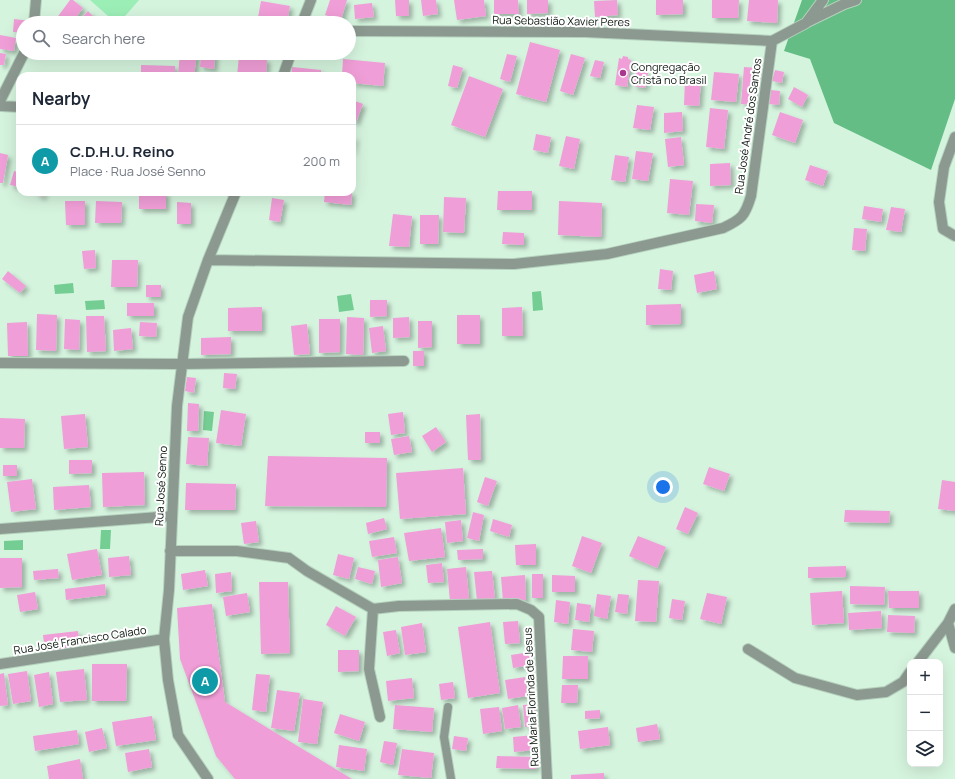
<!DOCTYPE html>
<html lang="en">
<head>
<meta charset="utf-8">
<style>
  body { margin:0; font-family:Manrope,sans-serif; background:#f2f2f3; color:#1f2937 }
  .controls { position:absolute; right:12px; bottom:12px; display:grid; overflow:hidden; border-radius:8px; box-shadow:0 4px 16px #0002 }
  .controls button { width:36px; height:36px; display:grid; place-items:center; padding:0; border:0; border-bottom:1px solid #e0e1e3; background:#fff; color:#1f2937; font:20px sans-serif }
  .you { position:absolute; left:663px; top:487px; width:14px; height:14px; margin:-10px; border:3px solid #fff; border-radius:50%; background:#1a73e8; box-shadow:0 0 0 6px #1a73e833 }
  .badge { display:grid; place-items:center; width:26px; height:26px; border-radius:50%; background:#aa368f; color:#fff; font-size:13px; font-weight:700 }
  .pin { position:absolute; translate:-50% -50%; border:2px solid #fff; box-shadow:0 1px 4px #0006 }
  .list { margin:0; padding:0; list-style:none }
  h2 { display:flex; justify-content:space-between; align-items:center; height:52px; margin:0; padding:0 16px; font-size:17px }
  h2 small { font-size:13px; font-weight:400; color:#747a83 }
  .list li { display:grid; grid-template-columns:26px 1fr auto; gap:12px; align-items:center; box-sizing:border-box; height:72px; padding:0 16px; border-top:1px solid #e0e1e3 }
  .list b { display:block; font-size:15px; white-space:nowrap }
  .list p { margin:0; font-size:13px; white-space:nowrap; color:#747a83 }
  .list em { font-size:13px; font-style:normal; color:#747a83 }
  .icon { flex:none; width:22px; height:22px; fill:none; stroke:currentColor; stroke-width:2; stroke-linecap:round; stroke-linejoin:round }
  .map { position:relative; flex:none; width:955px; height:779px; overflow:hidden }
  .search { position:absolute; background:#fff; box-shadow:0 4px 16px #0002; left:16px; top:16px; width:340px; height:44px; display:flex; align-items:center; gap:10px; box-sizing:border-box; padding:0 14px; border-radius:22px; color:#747a83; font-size:15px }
  .panel { position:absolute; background:#fff; box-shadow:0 4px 16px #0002; left:16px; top:72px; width:340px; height:124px; border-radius:12px }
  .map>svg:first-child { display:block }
</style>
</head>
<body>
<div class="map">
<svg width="955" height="779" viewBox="0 0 955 779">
  <defs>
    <filter id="shadow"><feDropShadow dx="3.5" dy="3.5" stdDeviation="2" flood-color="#0004"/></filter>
  </defs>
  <rect width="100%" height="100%" fill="#d5f4de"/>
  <!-- green -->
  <path fill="#9ceeb7" d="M90,0H139L119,23H116Z"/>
  <!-- forest -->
  <path fill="#63bd84" d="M802,0H955V99L931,170L834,123L810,59L784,51Z"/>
  <!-- water -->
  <path fill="#74cd93" d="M73,283L74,293L55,294L54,285Z
    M541,291L543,310L533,311L532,292Z
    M351,294L354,310L339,312L337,296Z
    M104,300L105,309L86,310L85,301Z
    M204,411L214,412L212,431L203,430Z
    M101,530H111L110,549H100Z
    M23,540V550H4V541Z"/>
  <!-- building -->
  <path fill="#f09ed7" filter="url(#shadow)" d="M70,0H73L83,8L72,23H61L56,19Z
    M330,0H347L341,20L325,15Z
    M395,0H409V16H396Z
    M421,0H436L438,14L423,16Z
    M454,0H484L486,16L457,20Z
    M494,0H518L519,14H494Z
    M527,0H548V13L527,14Z
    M617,0L618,15L595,17L594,1Z
    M656,0H683V14L656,15Z
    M712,0H739L738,18H712Z
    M749,0H778L777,23L747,21Z
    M261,1L290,6L287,23H257Z
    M372,3L374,17L355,19L354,5Z
    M88,11L100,23H77Z
    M14,19L30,21V23H23V32H13Z
    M204,20V23H188V21Z
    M0,35L16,38L14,51L0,49Z
    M530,42L560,50L546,102L516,94Z
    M0,53L6,54L4,65H0Z
    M180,53H197L194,76L178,75Z
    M201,53H215L214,69L200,67Z
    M507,54L517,56L510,82L500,79Z
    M571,54L585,58L573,95L560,91Z
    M239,56L267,59L266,76H237Z
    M623,56L628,57V59L631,60L627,87L615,85L619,58L622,59Z
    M343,59L385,63L383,86L352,83V76H342Z
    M595,60L604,62L600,78L590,76Z
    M141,65L175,66V76H141Z
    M453,65L463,68L457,88L448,86Z
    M292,67L321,70V76H291Z
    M744,67L757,68L754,105L741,104Z
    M637,70L648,73L645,88L633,86Z
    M775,70L784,72L782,83L772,81Z
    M714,72L739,74L736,102L711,100Z
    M469,76L503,89L485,137L451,125Z
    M685,80L701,81L699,106L684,105Z
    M794,87L808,95L802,107L788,99Z
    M771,90L780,91L779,105L769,104Z
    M352,100L363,104L356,122L352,121Z
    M637,105L654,107L650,130L633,128Z
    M710,108L728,110L724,149L706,147Z
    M682,112L683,131L664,133V113Z
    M780,112L803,120L795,143L772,135Z
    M536,134L551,137L548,153L533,150Z
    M566,136L580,139L574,169L559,166Z
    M352,137H355L353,152H352Z
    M681,137L684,165L668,167L665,139Z
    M636,151L653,153L648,181L632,179Z
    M0,153L8,155L3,183H0Z
    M615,155L629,157L625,182L611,180Z
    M730,163L731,185L710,186V164Z
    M810,165L828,171L823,186L805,180Z
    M14,171L20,173V187L10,185Z
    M670,179L693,181L689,215L667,213Z
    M498,191H532V210H497Z
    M33,192H45L42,197Z
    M139,192H166V209H139Z
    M325,192H352L351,205L324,202Z
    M444,197L466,198L464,233L443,232Z
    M272,198L284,200L280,222L269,220Z
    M65,201H85V225H66Z
    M96,201L122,202L121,223H95Z
    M559,201L602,203L601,237L558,235Z
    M177,202L191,203V224H177Z
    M696,204L714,205L712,223L695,221Z
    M864,206L883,209L881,222L862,219Z
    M891,207L905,209L901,232L886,230Z
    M393,214L412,216L409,247L389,246Z
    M420,215H439L438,244H420Z
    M854,228L867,229L865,251L852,250Z
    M503,232L524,233V245L502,244Z
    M95,250L96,268L84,269L82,251Z
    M112,260H138L137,287H111Z
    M660,269L673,271L671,290L658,289Z
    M8,271L26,286L20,293L2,279Z
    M714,271L717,289L697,293L694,275Z
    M146,285H161V297H146Z
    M370,300H387V316L370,317Z
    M127,303H154V316H127Z
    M681,304V324L646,325V305Z
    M262,307V331H228V308Z
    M522,307L523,336H502V308Z
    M37,314L57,315L56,351L36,350Z
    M457,315H480V344H457Z
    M86,316H104L106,351L87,352Z
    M347,317L364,318L363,355L346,354Z
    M409,317L410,337L393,338V318Z
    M65,319L80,320L79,350L64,349Z
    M319,319H340V352L319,353Z
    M418,321H432V347L418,348Z
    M27,322L28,356H8L7,323Z
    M140,322L157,323L156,337L139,336Z
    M307,324L310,354L294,355L291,326Z
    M383,326L386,351L372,353L369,328Z
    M131,328L133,349L114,351L113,330Z
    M231,337V354L201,355V338Z
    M413,351H424V366H413Z
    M224,373L237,374L235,389L223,388Z
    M187,377L196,378L194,393L185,391Z
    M188,403L199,404L198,431H187Z
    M221,410L246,414L241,446L216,443Z
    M403,412L405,433L391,435L388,414Z
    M85,414L88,447L64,449L61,416Z
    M480,414L481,460H468L466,415Z
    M0,418L25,419L24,448H0Z
    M436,427L446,442L432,452L422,436Z
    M365,432H380V443H365Z
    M409,436L412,452L394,455L391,439Z
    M188,437L209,438L207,466L186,464Z
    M268,456L387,458L386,507L265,506Z
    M69,460H92V473L69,474Z
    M3,465H17V476H3Z
    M709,467L730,474L724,491L703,484Z
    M463,468L466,514L400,519L396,473Z
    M144,472L145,505L103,507L102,473Z
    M485,477L497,481L488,506L477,502Z
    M32,479L36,509L11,512L7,482Z
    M942,480L955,482V511L938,509Z
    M186,483L236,484L235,510H185Z
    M89,485L91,507L54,510L53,487Z
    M685,507L698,513L688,534L676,529Z
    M845,510L890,511L889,523L844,522Z
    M473,512L484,515L479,541L467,538Z
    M384,518L387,529L368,534L366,523Z
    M493,519L512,525L509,537L490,531Z
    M461,520L463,541L447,543L445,522Z
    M256,521L259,542L244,544L241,523Z
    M441,528L445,557L409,561L404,533Z
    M582,536L602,543L591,573L572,566Z
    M638,536L666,547L657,568L629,556Z
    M394,537L397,553L372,557L369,541Z
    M536,544V565H516L515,545Z
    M97,549L102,575L72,580L67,554Z
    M483,549V559L458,560L457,550Z
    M338,554L354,558L349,579L333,575Z
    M129,556L131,575L109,577L108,558Z
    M398,557L402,583L381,587L378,560Z
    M0,558H22V587L0,588Z
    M442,563L444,582L428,583L426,565Z
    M846,566V577L808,578V567Z
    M358,567L375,571L372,584L355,579Z
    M466,567L469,599L450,601L447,569Z
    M58,569L59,578L34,580L33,571Z
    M205,570L208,586L183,590L181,574Z
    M492,571L495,599L477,601L474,572Z
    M231,572L232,591L216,593L215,574Z
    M532,574H543V598H532Z
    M525,575L526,600L503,602L501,577Z
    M552,575L575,576V592H552Z
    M638,580L659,581L656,622L635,621Z
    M259,582H288L290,653L261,654Z
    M105,584L106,595L66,600L65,589Z
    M850,586L885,587L884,605L850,604Z
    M842,591L844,623L812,625L810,593Z
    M888,591H919V608H889Z
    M35,592L38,609L20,612L17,595Z
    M247,593L250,612L226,616L223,597Z
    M707,593L727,597L721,624L700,619Z
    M597,594L611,596L607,619L594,616Z
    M618,594L629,595L627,614L615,612Z
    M672,599L685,601L682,620L669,618Z
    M556,600L570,602L568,624L554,622Z
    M577,603L591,605L589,622L575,620Z
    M212,604L225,702L352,779H235L216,756L180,659L177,608Z
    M336,606L356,617L345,636L326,625Z
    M881,611L882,628L849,630L848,613Z
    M888,615L915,616L914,633L887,632Z
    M518,621L520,643L505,644L503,622Z
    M490,622L500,693L468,698L458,627Z
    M422,623L426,652L405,655L401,627Z
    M573,629L594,631L592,652L571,650Z
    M396,630L400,653L387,656L383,632Z
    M78,631L80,647L45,651L43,635Z
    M338,650H359V671L338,672Z
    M530,652L531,665L513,668L511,655Z
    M563,656H588V679H562Z
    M92,664H127L126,701H92Z
    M84,669L87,700L60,702L56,672Z
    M27,671L31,701L13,704L8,674Z
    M49,672L53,704L39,707L34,675Z
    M4,673L8,705L0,706V674Z
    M256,674L270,675L266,712L252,710Z
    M525,677L527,696L508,699L505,680Z
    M412,678L414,698L388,701L386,681Z
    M453,682L455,698L441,700L439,684Z
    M562,685H578L577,703H561Z
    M277,690L300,693L294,731L271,728Z
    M303,699L323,702L317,744L298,742Z
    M535,704L537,726L525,727L523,705Z
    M395,705L434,708L432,732L393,729Z
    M518,705L521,727L505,729L502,708Z
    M499,707L502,731L483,734L480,709Z
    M600,710V718L585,719V711Z
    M340,714L365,722L359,741L334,733Z
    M152,716L156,740L116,746L112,722Z
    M657,724L660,739L638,742L636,728Z
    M608,727L610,745L580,749L578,731Z
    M102,728L107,748L89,752L85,732Z
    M77,730L79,744L35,751L33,736Z
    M534,735L535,750L514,752L513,737Z
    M454,736L468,738L466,751L452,749Z
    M384,741L397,743L393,765L380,762Z
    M339,745L367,749L364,771L336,767Z
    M149,749L152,767L128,772L125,753Z
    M402,749L434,753L431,778L398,775Z
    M497,756L537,757L536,769L496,768Z
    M80,759L83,779H49L47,766Z
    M604,773V779H571V775Z"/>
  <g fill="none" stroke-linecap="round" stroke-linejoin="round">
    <!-- service casing -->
    <g stroke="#b5d1bd" stroke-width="10">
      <path id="service" d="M448,707L444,737L451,779"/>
    </g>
    <!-- minor casing -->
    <g stroke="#b5d1bd" stroke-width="12">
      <path id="minor" d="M807,22L844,4L856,0
        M34,23L36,0
        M302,23L311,0
        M349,31L585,32L772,41
        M772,41L806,23L823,0
        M283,76L291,53
        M0,101L24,53
        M0,106L20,107
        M955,137L944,167L939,202L943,229L955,236
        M208,260L514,264L607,254L723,228C742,219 745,216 751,196L772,41
        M0,363L182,364L404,361
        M0,529L172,516
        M170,551H237L289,558L307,571L373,609L399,606L517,604L531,610L539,617L547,779
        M373,609L369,669L380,717
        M948,623L955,648
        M748,649L795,678L857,695L886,692L903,682L910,672
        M918,662L948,623L955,609
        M0,664L164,639
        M208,779L178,735L168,680L164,639L169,590L177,406L188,317L208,260L236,192"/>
    </g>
    <!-- service -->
    <use href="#service" stroke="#8c9990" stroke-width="8"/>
    <!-- minor -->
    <use href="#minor" stroke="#8c9990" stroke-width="10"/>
  </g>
  <!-- markers -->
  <circle fill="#aa368f" stroke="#fff" stroke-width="1.5" cx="623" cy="73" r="4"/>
  <g text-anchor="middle" stroke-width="4" stroke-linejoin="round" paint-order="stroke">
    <!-- street labels -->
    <g font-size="11" fill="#0d1810" stroke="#fff">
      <text transform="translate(561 21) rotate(1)" y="4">Rua Sebastião Xavier Peres</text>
      <text transform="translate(748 126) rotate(-82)" y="4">Rua José André dos Santos</text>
      <text transform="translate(161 486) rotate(-87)" y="4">Rua José Senno</text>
      <text transform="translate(80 640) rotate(-9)" y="4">Rua José Francisco Calado</text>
      <text transform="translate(531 697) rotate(-93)" y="4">Rua Maria Florinda de Jesus</text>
    </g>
    <!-- poi labels -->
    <g font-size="11" fill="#0d1810" stroke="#fff" text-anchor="start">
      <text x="631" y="71">Congregação<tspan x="631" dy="13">Cristã no Brasil</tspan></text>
    </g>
  </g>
</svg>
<div class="controls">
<button>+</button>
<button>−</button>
<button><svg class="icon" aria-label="layers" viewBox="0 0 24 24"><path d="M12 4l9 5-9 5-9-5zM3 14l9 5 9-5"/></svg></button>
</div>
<div class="you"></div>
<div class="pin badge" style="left:205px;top:681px;background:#0f9aa8">A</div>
<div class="search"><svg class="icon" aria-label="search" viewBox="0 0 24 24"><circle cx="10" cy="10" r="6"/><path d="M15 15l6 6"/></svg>Search here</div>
<section class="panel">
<h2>Nearby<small></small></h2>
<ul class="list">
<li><span class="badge" style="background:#0f9aa8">A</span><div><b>C.D.H.U. Reino</b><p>Place · Rua José Senno</p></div><em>200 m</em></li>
</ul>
</section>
</div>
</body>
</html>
